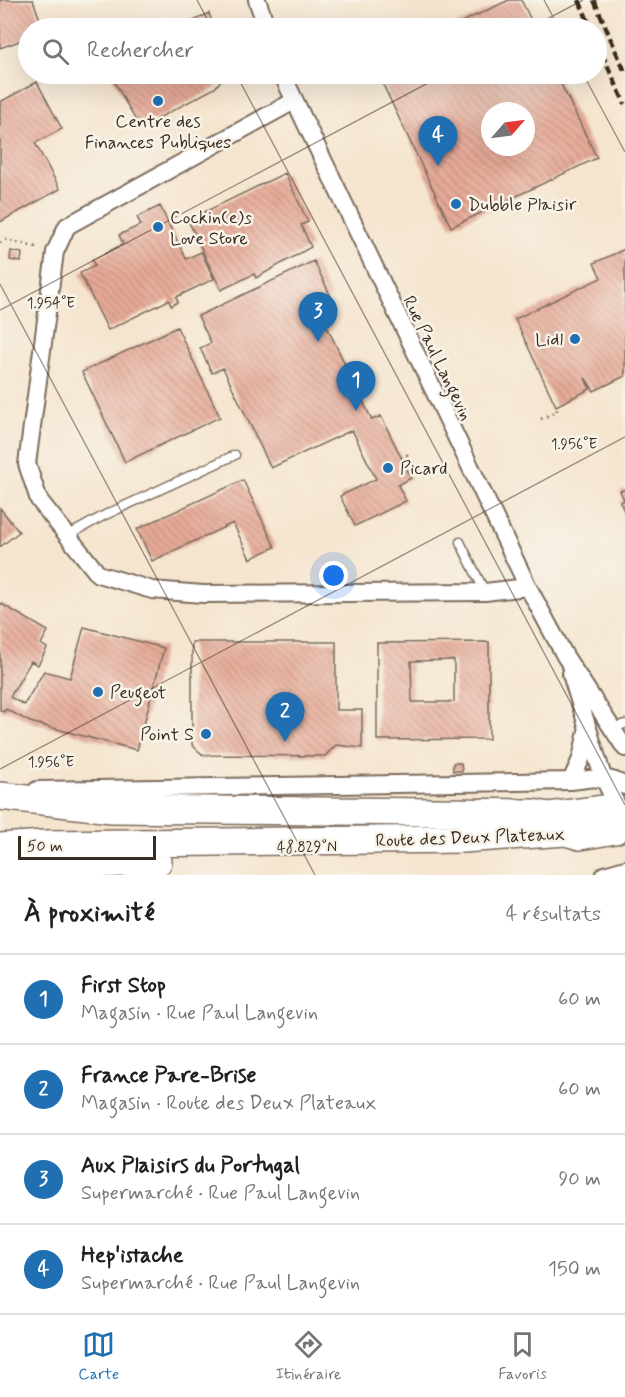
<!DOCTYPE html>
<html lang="fr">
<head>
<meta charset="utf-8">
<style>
  body { margin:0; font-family:Mynerve,sans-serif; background:#f6f6f6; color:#202124 }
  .compass { position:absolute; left:481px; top:102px; width:54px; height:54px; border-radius:50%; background:#fff; box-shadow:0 6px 24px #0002; rotate:62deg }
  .scale { position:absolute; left:18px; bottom:15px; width:138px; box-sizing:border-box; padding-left:6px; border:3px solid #3b2a1e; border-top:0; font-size:16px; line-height:21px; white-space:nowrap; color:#3b2a1e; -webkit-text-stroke:4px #f7f3e8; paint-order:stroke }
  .you { position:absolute; left:334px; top:576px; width:21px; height:21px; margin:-15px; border:4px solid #fff; border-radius:50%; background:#1a73e8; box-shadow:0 0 0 9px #1a73e833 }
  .badge { display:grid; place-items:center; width:39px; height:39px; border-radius:50%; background:#1f6fb2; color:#fff; font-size:20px; font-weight:700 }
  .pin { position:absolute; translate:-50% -50px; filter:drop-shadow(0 2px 3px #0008) }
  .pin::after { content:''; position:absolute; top:32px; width:21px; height:18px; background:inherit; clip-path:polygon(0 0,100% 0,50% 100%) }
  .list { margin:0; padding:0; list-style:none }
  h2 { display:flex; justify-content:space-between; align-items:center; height:78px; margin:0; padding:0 24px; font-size:26px }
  h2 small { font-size:20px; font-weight:400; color:#757577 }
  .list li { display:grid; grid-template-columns:39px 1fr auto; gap:18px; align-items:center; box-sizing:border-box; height:90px; padding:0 24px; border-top:2px solid #e0e0e0 }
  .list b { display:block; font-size:22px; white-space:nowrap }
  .list p { margin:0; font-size:20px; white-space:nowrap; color:#757577 }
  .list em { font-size:20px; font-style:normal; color:#757577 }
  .icon { flex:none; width:33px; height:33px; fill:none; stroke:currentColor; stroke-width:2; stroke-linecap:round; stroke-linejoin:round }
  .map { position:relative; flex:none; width:625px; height:875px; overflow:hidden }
  .search { position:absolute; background:#fff; box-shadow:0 6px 24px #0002; left:18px; right:18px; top:18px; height:66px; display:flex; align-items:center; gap:15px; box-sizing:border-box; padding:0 21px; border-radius:33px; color:#757577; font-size:22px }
  .sheet { height:438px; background:#fff }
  nav { display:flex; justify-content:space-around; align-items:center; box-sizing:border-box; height:84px; border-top:2px solid #e0e0e0; background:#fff; font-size:16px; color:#757577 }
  nav a { display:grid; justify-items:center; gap:3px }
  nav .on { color:#1f6fb2 }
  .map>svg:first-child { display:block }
</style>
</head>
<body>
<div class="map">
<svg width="625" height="875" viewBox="0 0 625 875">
  <defs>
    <pattern id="building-back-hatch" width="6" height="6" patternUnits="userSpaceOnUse" patternTransform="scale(1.5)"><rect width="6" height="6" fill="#e7aa98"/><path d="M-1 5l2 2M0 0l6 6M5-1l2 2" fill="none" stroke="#bc8b7b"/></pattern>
  </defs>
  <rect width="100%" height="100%" fill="#f7f3e8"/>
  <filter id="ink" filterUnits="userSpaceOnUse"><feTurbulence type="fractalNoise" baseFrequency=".0167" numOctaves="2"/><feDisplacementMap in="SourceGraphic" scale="12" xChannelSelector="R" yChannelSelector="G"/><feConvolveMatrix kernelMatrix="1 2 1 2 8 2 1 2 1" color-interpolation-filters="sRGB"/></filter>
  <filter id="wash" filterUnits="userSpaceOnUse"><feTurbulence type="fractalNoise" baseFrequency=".008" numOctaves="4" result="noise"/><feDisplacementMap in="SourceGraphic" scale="24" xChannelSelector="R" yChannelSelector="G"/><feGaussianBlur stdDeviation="1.35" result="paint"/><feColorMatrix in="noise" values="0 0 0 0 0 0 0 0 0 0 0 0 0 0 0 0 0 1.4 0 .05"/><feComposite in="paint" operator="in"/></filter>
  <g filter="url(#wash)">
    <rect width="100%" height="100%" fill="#f5e5cf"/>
    <g id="blocks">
      <!-- building -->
      <path fill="url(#building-back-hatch)" fill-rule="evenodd" d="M0,0H33L43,28H28V38L0,48Z
        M509,0H521L535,28H449Z
        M209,13L214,28H180Z
        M110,74H226L215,88L140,128Z
        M378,74H556L597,158L451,227ZM490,111H526V147H490Z
        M37,82L62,129L35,143L60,189L0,222V102Z
        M285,173L308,222L301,225L311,247L256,278L254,274L221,290L188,220Z
        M160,206L186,259L201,252L214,279L176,297L178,302L171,306L169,300L108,330L80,273L95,266L92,260L123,244L119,235L141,225L137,217Z
        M625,249V376L594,391L585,378L590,389L556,406L515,319L601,278L594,263Z
        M11,251L22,253L21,262L10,260Z
        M314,261L331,297L316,304L372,420L381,416L411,478L398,485L406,501L355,526L340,496L376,479L352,430L271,468L223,368L212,373L200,348L211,343L198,316Z
        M177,327L220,417L125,462L82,372Z
        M243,480L275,547L250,559L233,523L152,561L137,529Z
        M625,489V513L620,502L624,500L620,491Z
        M0,508L19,532L0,547Z
        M0,603L48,631L41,644L47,648L38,665L31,661L10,697L24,705L44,671L70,678L84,627L164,648L137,750L30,722L6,709L4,712L0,710Z
        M192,642H336V710H362V748L336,745L325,756L203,755L192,745Z
        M489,642V739L377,740V643ZM454,660V702H412L411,661Z
        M453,763H461L462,771H453Z"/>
    </g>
  </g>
  <g filter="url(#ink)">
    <use href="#blocks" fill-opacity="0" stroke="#7c6b5c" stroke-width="1.5"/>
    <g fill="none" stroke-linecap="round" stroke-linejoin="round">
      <!-- lane casing -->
      <g stroke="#7c6b5c" stroke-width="11">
        <path id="lane" d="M67,536L105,515L235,455
          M460,542L485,592
          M612,728L625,724"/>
      </g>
      <!-- street casing -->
      <g stroke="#7c6b5c" stroke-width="20">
        <path id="street" d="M257,0L267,28
          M282,74L528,587L565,656L625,748
          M294,101L67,226L55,252L27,464L39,500L98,574L152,590L203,594L485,592L528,587
          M571,674L603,777L625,821
          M571,781L581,759L587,731
          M37,790L571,781C591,779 607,774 625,786
          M604,875L625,869"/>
      </g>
      <!-- primary casing -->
      <g stroke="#7c6b5c" stroke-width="30">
        <path id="primary" d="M0,796L112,809L532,813L549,816
          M535,822L549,816L604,809
          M0,847L44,844L463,839L566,832L580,836L615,830
          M0,867L158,862"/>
      </g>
      <!-- path -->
      <path stroke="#7c6b5c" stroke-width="3" stroke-dasharray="1.5 4.5" stroke-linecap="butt" d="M0,243L6,240L39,248
        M541,419L557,411L556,406
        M401,458L407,455L416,472L423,469"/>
      <!-- lane -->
      <use href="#lane" stroke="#fff" stroke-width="8"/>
      <!-- street -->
      <use href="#street" stroke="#fff" stroke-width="16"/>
      <!-- primary -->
      <use href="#primary" stroke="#fff" stroke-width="27"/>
      <!-- rail -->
      <path stroke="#3b2a1e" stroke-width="4.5" stroke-dasharray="9 4.5" stroke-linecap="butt" d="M579,0L591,28
        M594,0L625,72
        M596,41L625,104"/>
    </g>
  </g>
  <!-- ticks -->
  <path fill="none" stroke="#3b2a1e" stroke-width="1.5" stroke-opacity="0.45" d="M197,0L212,28M544,0L559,28M530,28L583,0M236,74L625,805M583,74L625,152M0,284L315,875M0,310L445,74M0,769L625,437"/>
  <!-- markers -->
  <g fill="#1f6fb2" stroke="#f7f3e8" stroke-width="2">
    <circle cx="158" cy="101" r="6"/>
    <circle cx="456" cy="204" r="6"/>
    <circle cx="158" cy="227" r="6"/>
    <circle cx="575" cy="339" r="6"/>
    <circle cx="388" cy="468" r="6"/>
    <circle cx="98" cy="692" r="6"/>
    <circle cx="206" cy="734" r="6"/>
  </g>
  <g text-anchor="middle" stroke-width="5" stroke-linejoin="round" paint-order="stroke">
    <!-- poi labels -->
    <g font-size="18" fill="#3b2a1e" stroke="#f7f3e8" text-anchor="start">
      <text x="158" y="127" text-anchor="middle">Centre des<tspan x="158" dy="21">Finances Publiques</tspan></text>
      <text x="468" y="210">Dubble Plaisir</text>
      <text x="170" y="223">Cockin(e)s<tspan x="170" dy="21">Love Store</tspan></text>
      <text x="563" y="345" text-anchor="end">Lidl</text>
      <text x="400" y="474">Picard</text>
      <text x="110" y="698">Peugeot</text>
      <text x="194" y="740" text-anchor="end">Point S</text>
    </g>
    <!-- street labels -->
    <g font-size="18" fill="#3b2a1e" stroke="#f7f3e8">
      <text transform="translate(438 358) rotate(64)" y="6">Rue Paul Langevin</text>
      <text transform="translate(470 837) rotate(-2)" y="6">Route des Deux Plateaux</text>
    </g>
  </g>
  <g font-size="15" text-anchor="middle" fill="#3b2a1e" stroke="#f7f3e8" stroke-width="5" stroke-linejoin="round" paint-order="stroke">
    <text x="51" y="308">1.954°E</text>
    <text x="574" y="449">1.956°E</text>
    <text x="51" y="767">1.956°E</text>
    <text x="307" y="852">48.829°N</text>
  </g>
</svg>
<svg class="compass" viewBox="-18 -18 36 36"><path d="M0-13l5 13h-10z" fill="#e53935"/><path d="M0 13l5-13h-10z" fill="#757577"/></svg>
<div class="scale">50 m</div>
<div class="you"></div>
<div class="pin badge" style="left:356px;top:411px">1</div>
<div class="pin badge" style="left:285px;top:742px">2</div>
<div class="pin badge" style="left:318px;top:342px">3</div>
<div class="pin badge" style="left:438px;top:166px">4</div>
<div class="search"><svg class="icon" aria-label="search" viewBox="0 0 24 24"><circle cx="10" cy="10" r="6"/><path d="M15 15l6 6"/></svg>Rechercher</div>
</div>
<section class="sheet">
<h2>À proximité<small>4 résultats</small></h2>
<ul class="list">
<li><span class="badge">1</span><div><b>First Stop</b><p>Magasin · Rue Paul Langevin</p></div><em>60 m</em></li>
<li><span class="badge">2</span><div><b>France Pare-Brise</b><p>Magasin · Route des Deux Plateaux</p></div><em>60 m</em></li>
<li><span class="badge">3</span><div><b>Aux Plaisirs du Portugal</b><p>Supermarché · Rue Paul Langevin</p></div><em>90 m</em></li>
<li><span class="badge">4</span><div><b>Hep'istache</b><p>Supermarché · Rue Paul Langevin</p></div><em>150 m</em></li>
</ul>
</section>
<nav>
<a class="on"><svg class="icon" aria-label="map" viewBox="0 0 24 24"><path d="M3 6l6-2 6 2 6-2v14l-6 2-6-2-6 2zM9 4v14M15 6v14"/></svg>Carte</a>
<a><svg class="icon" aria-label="directions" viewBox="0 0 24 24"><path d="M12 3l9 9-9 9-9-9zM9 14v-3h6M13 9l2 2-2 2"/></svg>Itinéraire</a>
<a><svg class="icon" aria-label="saved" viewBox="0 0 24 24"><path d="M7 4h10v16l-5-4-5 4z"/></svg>Favoris</a>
</nav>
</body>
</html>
